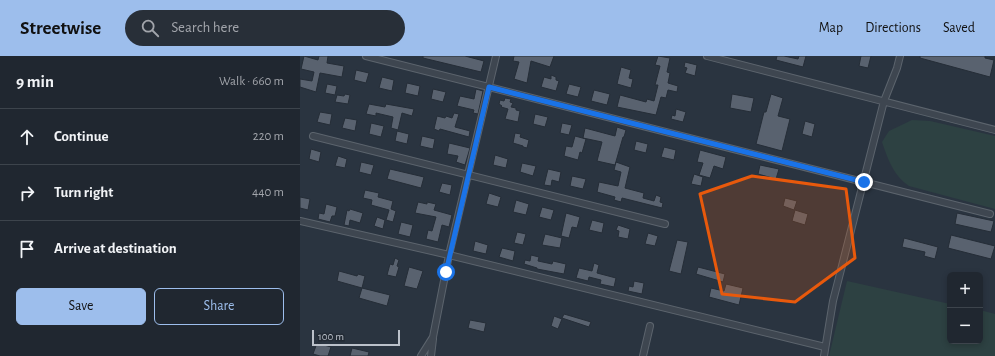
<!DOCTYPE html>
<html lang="en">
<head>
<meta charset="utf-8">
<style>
  body { margin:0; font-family:"Alegreya Sans",sans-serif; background:#282f38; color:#f1f3f6 }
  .controls { position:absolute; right:12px; bottom:12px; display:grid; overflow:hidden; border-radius:6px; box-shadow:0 2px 6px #0003 }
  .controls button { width:36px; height:36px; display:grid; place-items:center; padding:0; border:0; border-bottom:1px solid #3d444c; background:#202730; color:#f1f3f6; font:20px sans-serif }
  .scale { position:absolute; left:12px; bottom:10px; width:88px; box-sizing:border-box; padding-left:4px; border:2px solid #bbc1ca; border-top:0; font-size:11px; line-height:14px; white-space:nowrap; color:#bbc1ca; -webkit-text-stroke:3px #232b35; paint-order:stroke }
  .stop { position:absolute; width:12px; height:12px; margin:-9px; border:3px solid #1a73e8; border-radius:50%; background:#fff }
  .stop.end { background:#1a73e8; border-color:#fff; box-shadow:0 1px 4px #0008 }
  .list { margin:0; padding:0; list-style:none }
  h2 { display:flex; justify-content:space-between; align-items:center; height:52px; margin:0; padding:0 16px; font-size:17px }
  h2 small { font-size:13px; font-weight:400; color:#a2a5ab }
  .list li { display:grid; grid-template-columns:26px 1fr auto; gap:12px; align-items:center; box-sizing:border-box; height:56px; padding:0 16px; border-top:1px solid #3d444c }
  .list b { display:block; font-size:15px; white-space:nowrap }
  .list em { font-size:13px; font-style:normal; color:#a2a5ab }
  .actions { display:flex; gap:8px; padding:12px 16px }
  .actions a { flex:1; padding:9px 0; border:1px solid #9dbeec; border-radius:6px; text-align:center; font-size:14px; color:#9dbeec }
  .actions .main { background:#9dbeec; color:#111 }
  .icon { flex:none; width:22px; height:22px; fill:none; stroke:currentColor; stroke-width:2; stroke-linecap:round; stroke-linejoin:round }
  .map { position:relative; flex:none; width:695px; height:300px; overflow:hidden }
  header { display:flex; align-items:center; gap:24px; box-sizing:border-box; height:56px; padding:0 20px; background:#9dbeec; color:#111 }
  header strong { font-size:19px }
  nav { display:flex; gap:22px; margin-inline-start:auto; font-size:14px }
  .search { width:280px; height:36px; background:#282f38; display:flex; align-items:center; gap:10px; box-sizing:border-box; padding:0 14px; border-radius:22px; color:#a2a5ab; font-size:15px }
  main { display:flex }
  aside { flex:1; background:#202730 }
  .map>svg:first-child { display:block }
</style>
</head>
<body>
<header>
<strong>Streetwise</strong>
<div class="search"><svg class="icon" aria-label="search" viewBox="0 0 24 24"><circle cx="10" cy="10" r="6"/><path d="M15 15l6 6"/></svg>Search here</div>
<nav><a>Map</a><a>Directions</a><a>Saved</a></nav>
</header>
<main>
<aside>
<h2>9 min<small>Walk · 660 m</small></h2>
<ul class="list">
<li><svg class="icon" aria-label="ahead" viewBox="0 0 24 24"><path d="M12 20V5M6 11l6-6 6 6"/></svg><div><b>Continue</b></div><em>220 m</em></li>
<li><svg class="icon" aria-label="right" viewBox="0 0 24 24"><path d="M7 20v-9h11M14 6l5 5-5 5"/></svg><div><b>Turn right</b></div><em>440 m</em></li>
<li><svg class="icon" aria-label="arrive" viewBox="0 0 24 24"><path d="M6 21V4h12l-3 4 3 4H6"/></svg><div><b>Arrive at destination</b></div></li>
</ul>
<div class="actions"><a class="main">Save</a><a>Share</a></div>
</aside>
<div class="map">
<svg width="695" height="300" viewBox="0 0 695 300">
  <rect width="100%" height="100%" fill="#2a3440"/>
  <!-- green -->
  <path fill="#2d4142" d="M612,64L630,65L695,80V153L609,130C594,120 588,104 582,86L589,75Z
    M547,225L650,248V285H680V254L695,258V300H529Z"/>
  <!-- building -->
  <path fill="#59626f" stroke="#252d37" d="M4,0L18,4L19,0H28L27,7L44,10L42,21L20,17L16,36L0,31V23L12,25L14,16L1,13Z
    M123,0H165L184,5L181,16L123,2Z
    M214,0H254L250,11L231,5L227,27L214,23L219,6L213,5Z
    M358,0L370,2L367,16L370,17L368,27L378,30L377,36L368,34L366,42L361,41L356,59L317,51L320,39L346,46L347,43L354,45L358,29H355L360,10L355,9Z
    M477,0H484L498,3L499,0H506L503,11L476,4Z
    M561,0H571L568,12L559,10Z
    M620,0H685V2L694,4L690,21L620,2Z
    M385,6L397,9L395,20L385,17L387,12L384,11Z
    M321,11L331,14L329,22L333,23L331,32L317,28Z
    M56,14L69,17L66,27L54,24Z
    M251,19L256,21V24L259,25L256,35L241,31L244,21L251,23Z
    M82,21L94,24L92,35L79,32Z
    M107,27L120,30L118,40L105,37Z
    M27,28L37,30L35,39L25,37Z
    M269,28L281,31L278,41L266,38Z
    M133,33L146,36L143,46L131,43Z
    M176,33L183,35L178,58L173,57L174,54L157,50L160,40L174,43Z
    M294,34L310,38L307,49L291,45Z
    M45,38L50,39L48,48L35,46L37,39L44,40Z
    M432,38L454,42L451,56L430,52Z
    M471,38L483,42L478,60L490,63L482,95L456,88L464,56H466Z
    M205,42L211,43L210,46L213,47L211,51L216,52V54L220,55L218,66L205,63L208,53L201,51L202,50L199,48L200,44L204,45Z
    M69,48L85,51L86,48L114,53L112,60L102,57L98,74L91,72L93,61L76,57V60L66,58Z
    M376,53L386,56L383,66L371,63L372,59L375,60Z
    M20,56L32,58L30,69L17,66Z
    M154,57L159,58L155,71L170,75L169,81L140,73L139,75L134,73L137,60L145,62L146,60L152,62Z
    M235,58L248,61L245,71L233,68Z
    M45,62L57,64L55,75L42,72Z
    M505,65L515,68L512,81L502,78Z
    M71,67L84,70L81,81L69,78Z
    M262,67L272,69L269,79L260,77Z
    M317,71L326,74L324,81H323L315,109L297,105L302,86L283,82L285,72L315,80Z
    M97,75L109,78L107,88L95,85Z
    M215,77L221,78L220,81L229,84L227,92L223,91V90L213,87Z
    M122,80L135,83L133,93L120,90Z
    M275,80L286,83L282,97L280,96L278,104L264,100L266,90L272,91Z
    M336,85L348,88L346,97L334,94Z
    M149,87L170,92L165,109L156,106L158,100L147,98Z
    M364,91L376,94L374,104L361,101Z
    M11,93L21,96L19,106L9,103Z
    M400,94L426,101L423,113L414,110L410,122L399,119L403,107L397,106Z
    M195,99L208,103L206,112L193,109Z
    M38,100L47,103L45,112L35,110Z
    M61,106L74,109L71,119L59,116Z
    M316,106L330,111L325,132L344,137L343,142L354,145L356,139L361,141L360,146L363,147L362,152L322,142L321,146L314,144L315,141L297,136L299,126L318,130L321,116L314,114Z
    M222,107L236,110L233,120L220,116Z
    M460,109L479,113L476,123L458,118Z
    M90,113L124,121L121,132L87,123Z
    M248,113L261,116L259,126L252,124L251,130L244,129Z
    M394,118L403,121L401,130L391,128Z
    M272,120L286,123L283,133L270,130Z
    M142,127L152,129L150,139L139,136Z
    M65,134L79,137L78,141L93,145L91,153L96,155L93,166L86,164L89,154L71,149L72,144L63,142Z
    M189,137L201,141L198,151L186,148Z
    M0,141L10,143L8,154L0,152Z
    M485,142L497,145L494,154L483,150Z
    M216,144L229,148L226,159L213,156Z
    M118,146L127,148V146L136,148L134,154L152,159L149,171L142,169L138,186L126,183L128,174L132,175L136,161L115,157Z
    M26,148L37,151L35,160H32L30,166L18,163L19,157L24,158Z
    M242,151L254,154L251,164L239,161Z
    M50,153L63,157L60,167L50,164L49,170L44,169L47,154L49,155Z
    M495,154L508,158L505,169L492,165Z
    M266,157L280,161L277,172L272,171L269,182L261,180Z
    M657,157L694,165L691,176L655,168Z
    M77,161L85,164L83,173L74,170Z
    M292,164L304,167L302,177L289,174Z
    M101,166L113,169L110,181L98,178Z
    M318,169L330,173L328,183L318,181L319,175L316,174Z
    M217,176L226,178L223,189L214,187Z
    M348,177L358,180L355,190L345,188Z
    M245,178L262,182L260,192L242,189Z
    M651,179L695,190L691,203L648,192Z
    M604,182L638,191L635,203L624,200L625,196L602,191Z
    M377,184L388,186L381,218L369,215Z
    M175,185L188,189L186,198L173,195Z
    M202,192L215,195L213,205L199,201Z
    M231,199L239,201L238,205L252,208L253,205L266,208L264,218L237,213V212L224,208L225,204L230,205Z
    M95,202L99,204L97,210L99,211L96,221L87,219L90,208L93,209Z
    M294,207L299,209L297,217L316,222L314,231L300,228L301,224L289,221L288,225L276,222L279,212L292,215Z
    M109,211L123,215L117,233L104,230Z
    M398,211L425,218L423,226L396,218Z
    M39,215L57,220L58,218L65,220L62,232L37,225Z
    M334,225L344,227L342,238L328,235L329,230L333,231Z
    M426,228L443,232L439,249L409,241L411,232L424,235Z
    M62,232L90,239L87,250L59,242Z
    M264,258L291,266L289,271L262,262Z
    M254,260L262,263L258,273L251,270Z
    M170,264L186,267L184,276L168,272Z
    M17,287L31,291L28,300H20L13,298Z
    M52,292L69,296L68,300H50Z"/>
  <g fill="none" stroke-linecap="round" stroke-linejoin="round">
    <!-- street casing -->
    <g stroke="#5c646d" stroke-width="8">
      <path id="street" d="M66,0L690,158
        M407,0L695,74
        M13,80L365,168
        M0,165L149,199L525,291
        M121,300L133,281L149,199L196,0
        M131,300L133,283
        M343,300L350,270
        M524,300L533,245L584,45L597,12L600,0"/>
    </g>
    <!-- street -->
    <use href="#street" stroke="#3e4650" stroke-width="6"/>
  </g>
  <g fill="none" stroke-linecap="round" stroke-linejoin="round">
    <!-- route -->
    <path stroke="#1a73e8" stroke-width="5" d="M146,216L189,31L564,126"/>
  </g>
  <!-- marked area -->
  <path fill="#e8590c" fill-opacity="0.2" stroke="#e8590c" stroke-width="3" stroke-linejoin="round" d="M452,120L546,133L555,202L495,246L422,238L400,138Z"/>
</svg>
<div class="controls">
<button>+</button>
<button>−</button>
</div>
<div class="scale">100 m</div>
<div class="stop" style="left:146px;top:216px"></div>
<div class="stop end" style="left:564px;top:126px"></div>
</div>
</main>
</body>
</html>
